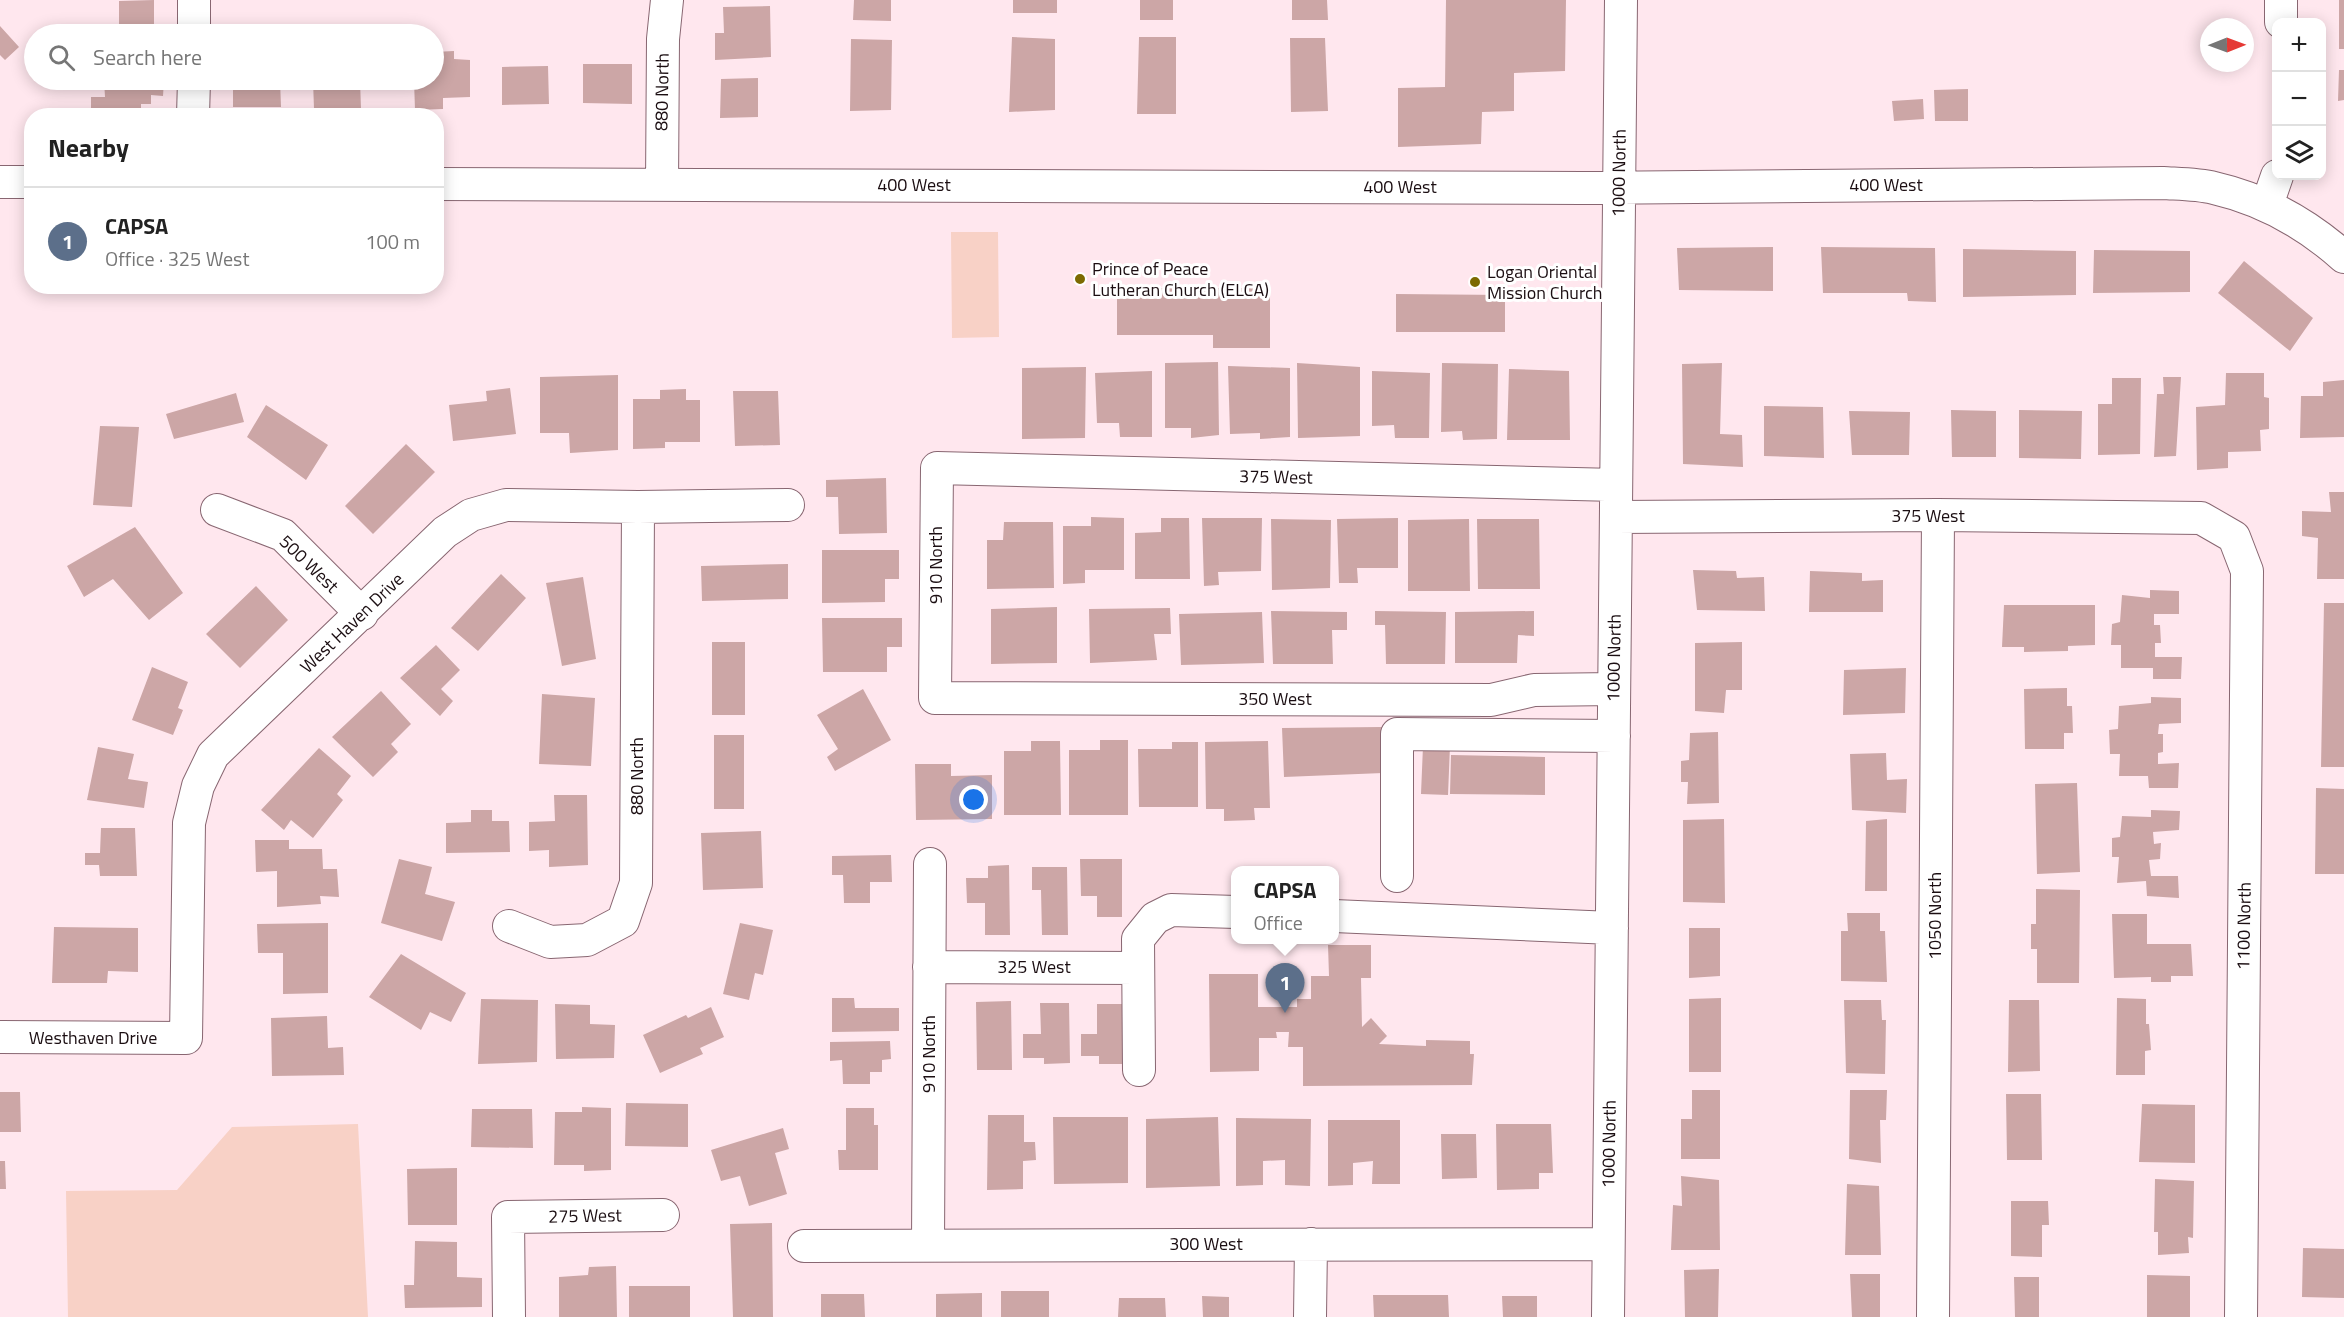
<!DOCTYPE html>
<html lang="en">
<head>
<meta charset="utf-8">
<style>
  body { margin:0; font-family:"Titillium Web",sans-serif; background:#f6f6f6; color:#222 }
  .controls { position:absolute; right:18px; top:18px; display:grid; overflow:hidden; border-radius:12px; box-shadow:0 3px 15px #0003 }
  .controls button { width:54px; height:54px; display:grid; place-items:center; padding:0; border:0; border-bottom:2px solid #e0e0e0; background:#fff; color:#222; font:30px sans-serif }
  .compass { position:absolute; left:2200px; top:18px; width:54px; height:54px; border-radius:50%; background:#fff; box-shadow:0 3px 15px #0003; rotate:89deg }
  .you { position:absolute; left:974px; top:800px; width:21px; height:21px; margin:-15px; border:4px solid #fff; border-radius:50%; background:#1a73e8; box-shadow:0 0 0 9px #1a73e833 }
  .badge { display:grid; place-items:center; width:39px; height:39px; border-radius:50%; background:#1a73e8; color:#fff; font-size:20px; font-weight:700 }
  .pin { position:absolute; translate:-50% -50px; filter:drop-shadow(0 2px 3px #0008) }
  .pin::after { content:''; position:absolute; top:32px; width:21px; height:18px; background:inherit; clip-path:polygon(0 0,100% 0,50% 100%) }
  .popup { position:absolute; left:1231px; top:866px; width:108px; height:78px; box-sizing:border-box; display:grid; place-content:center; border-radius:12px; background:#fff; filter:drop-shadow(0 2px 4px #0005); font-size:20px; white-space:nowrap; color:#767676 }
  .popup b { font-size:22px; color:#222 }
  .popup::after { content:''; position:absolute; left:50%; top:100%; margin-left:-12px; border:12px solid transparent; border-top-color:#fff }
  .list { margin:0; padding:0; list-style:none }
  h2 { display:flex; justify-content:space-between; align-items:center; height:78px; margin:0; padding:0 24px; font-size:26px }
  h2 small { font-size:20px; font-weight:400; color:#767676 }
  .list li { display:grid; grid-template-columns:39px 1fr auto; gap:18px; align-items:center; box-sizing:border-box; height:108px; padding:0 24px; border-top:2px solid #e0e0e0 }
  .list b { display:block; font-size:22px; white-space:nowrap }
  .list p { margin:0; font-size:20px; white-space:nowrap; color:#767676 }
  .list em { font-size:20px; font-style:normal; color:#767676 }
  .icon { flex:none; width:33px; height:33px; fill:none; stroke:currentColor; stroke-width:2; stroke-linecap:round; stroke-linejoin:round }
  .map { position:relative; flex:none; width:2344px; height:1317px; overflow:hidden }
  .search { position:absolute; background:#fff; box-shadow:0 3px 15px #0003; left:24px; top:24px; width:420px; height:66px; display:flex; align-items:center; gap:15px; box-sizing:border-box; padding:0 21px; border-radius:33px; color:#767676; font-size:22px }
  .panel { position:absolute; background:#fff; box-shadow:0 3px 15px #0003; left:24px; top:108px; width:420px; height:186px; border-radius:24px }
  .map>svg:first-child { display:block }
</style>
</head>
<body>
<div class="map">
<svg width="2344" height="1317" viewBox="0 0 2344 1317">
  <rect width="100%" height="100%" fill="#ffe7ee"/>
  <!-- green -->
  <path fill="#f8d1c6" d="M951,232H998L999,337L952,338Z
    M358,1124L368,1317H68L66,1191L177,1190L232,1127Z"/>
  <!-- building -->
  <path fill="#cca6a6" d="M154,0V34H119V1Z
    M854,0H891V21L853,20Z
    M1013,0H1057V13H1013Z
    M1140,0H1173V20H1140Z
    M1292,0H1327L1328,20H1292Z
    M1446,0H1566L1565,71L1514,73V111L1482,112L1481,144L1398,147V88L1445,87Z
    M2339,0H2344V49H2339Z
    M770,6L771,57L715,60V33H724L723,7Z
    M0,26L19,47L5,60L0,55Z
    M1012,37L1055,39V110L1009,112Z
    M1139,37H1176V114H1137Z
    M1290,38H1325L1328,111L1291,112Z
    M851,39L892,40L891,110L850,111Z
    M454,51V59L470,60V97L443,98V109L415,110L414,80H434V52Z
    M583,64H632V104L583,103Z
    M548,66L549,104L502,105V67Z
    M2339,70H2344V100L2338,101Z
    M758,78V117L720,118L721,79Z
    M104,80H164L163,96L151,95V104H141V116H91V97H105Z
    M233,80H280L281,107H233Z
    M313,80H360L361,109H314Z
    M1968,89V121H1935L1934,90Z
    M1923,99L1924,119L1894,121L1892,101Z
    M1773,247V291L1679,290L1677,248Z
    M1821,247L1935,248L1936,302L1908,301L1907,293H1823Z
    M1963,249L2076,251V295L1963,297Z
    M2094,250L2190,251V292L2093,293Z
    M2244,261L2313,318L2290,351L2218,293Z
    M1117,288H1270V348H1213V335H1117Z
    M1396,294L1505,295V332H1396Z
    M1218,362L1219,435L1191,438V428H1165V363Z
    M1297,363L1360,367V436L1298,438Z
    M1442,363L1498,364L1497,439L1463,440L1462,431L1441,432Z
    M1722,363L1720,434L1742,435L1743,467L1683,464L1682,364Z
    M1228,366L1290,368V437L1260,439V433L1230,434Z
    M1086,367L1085,438L1022,439V368Z
    M1509,369L1569,371L1570,440H1507Z
    M1152,371V437H1120L1119,423H1097L1095,373Z
    M1372,371L1430,373L1429,438H1395L1394,425L1372,426Z
    M2226,373H2264V397L2269,398V429L2260,430L2261,451L2228,452V468L2197,470L2196,407L2225,405Z
    M618,375V450L570,453L569,433H540V377Z
    M2163,377H2181L2176,456L2154,457L2157,394H2164Z
    M2112,378H2141L2140,454L2098,455V404H2112Z
    M2344,380V437L2300,438L2301,396H2323V382Z
    M510,388L516,434L453,441L449,405L487,401L486,391Z
    M686,389V400H700V442H665V448L633,449V399H660V390Z
    M733,391H778L780,445L735,446Z
    M236,393L244,422L174,439L166,414Z
    M266,405L328,445L306,480L247,437Z
    M1764,406L1823,407L1824,458L1764,456Z
    M1951,410L1996,411V457H1952Z
    M2019,410L2082,411L2081,459L2019,458Z
    M1849,411L1910,412L1909,455H1852Z
    M100,426L139,427L132,507L93,505Z
    M406,444L435,472L373,534L345,506Z
    M886,478L887,533L839,534L838,497H826V480Z
    M2329,492H2344V579H2317L2318,538L2302,536V511L2331,512Z
    M1091,517L1124,518V570H1085V583L1063,584V526H1091Z
    M1161,518H1189L1190,579H1135V533L1161,532Z
    M1202,518H1262L1261,571L1218,572L1219,585L1204,586Z
    M1398,518V568H1357L1358,583H1339L1337,519Z
    M1271,519L1331,520L1330,588L1272,590Z
    M1469,519L1470,591H1408V520Z
    M1477,519H1539L1540,589H1478Z
    M1004,522H1053L1054,588L987,589V540H1003Z
    M135,527L183,593L149,620L113,579L84,597L67,566Z
    M822,550H899V579H885V602L822,603Z
    M788,564V599L702,601L701,566Z
    M1693,570L1736,571L1737,578L1764,577L1765,611L1697,610Z
    M1810,571L1862,573V581L1883,580V612H1809Z
    M501,574L526,598L478,651L451,628Z
    M583,577L596,659L562,666L546,583Z
    M256,586L288,620L240,668L206,634Z
    M2150,590L2179,591V614H2154V625H2160L2161,643H2155V657H2182L2181,679H2153V668H2121V645H2111L2112,624L2120,622L2122,595L2150,598Z
    M2324,603H2344V767H2321Z
    M2004,605H2095V645L2068,646V651L2024,652V647H2002Z
    M1057,607V663L991,664V609Z
    M1170,608L1171,634H1154L1157,660L1090,663L1089,609Z
    M1271,611L1347,612V630H1332L1333,664H1273Z
    M1375,611L1446,612L1445,664H1386L1385,625H1375Z
    M1534,611V636L1518,635L1517,663H1455V612Z
    M1262,612L1264,663L1181,665L1179,614Z
    M822,618H902V647H887V672H823Z
    M712,642H745V715H712Z
    M1742,642V690H1726L1724,713L1695,711V643Z
    M436,645L460,670L441,689L453,701L440,716L400,678Z
    M152,667L188,682L178,708L183,710L173,735L132,720Z
    M1906,668L1905,713L1843,715L1844,670Z
    M2067,688V706H2072L2073,733H2064V749H2025L2024,689Z
    M863,689L891,740L835,771L827,757L838,749L817,715Z
    M381,691L411,724L391,744L398,752L373,777L332,737Z
    M542,694L595,698L591,766L539,764Z
    M2151,697L2181,698V723L2159,724L2158,734H2163V752L2158,753V764L2179,763L2178,788H2149L2148,776H2119L2120,754H2110L2109,730L2118,729L2119,706L2151,703Z
    M1382,727L1383,773L1284,777L1282,728Z
    M1718,732L1719,803L1687,804L1688,782H1681V761L1689,760L1690,733Z
    M714,735H744V809H714Z
    M1100,740H1128V815H1069V750H1100Z
    M1031,741H1060L1061,815H1004V751H1031Z
    M1268,741L1270,808H1254L1255,820L1224,821V809H1206L1205,742Z
    M1172,742H1198V807H1139L1138,749H1172Z
    M1423,746H1450L1448,795L1421,794Z
    M98,747L134,754L128,779L148,782L144,808L87,800Z
    M319,748L351,776L337,794L343,800L313,838L291,820L284,830L261,810Z
    M1886,753L1887,780L1907,779L1906,813L1852,810L1850,754Z
    M1451,755L1545,757V795L1450,794Z
    M915,764H951V776L992,775V819L916,820Z
    M2077,783L2080,872L2037,874L2035,784Z
    M2316,788L2344,789V874H2315Z
    M554,795H587L588,865L549,867V850L529,851V822L555,821Z
    M471,810H492V821H509L510,852L446,853V823L471,822Z
    M2151,810L2180,811L2179,830L2153,832L2154,844L2161,843L2160,859L2149,860L2151,876H2178L2179,898L2147,896L2146,881L2117,883L2119,857H2112V838L2120,837L2122,816L2151,817Z
    M1724,819L1725,903L1683,902V820Z
    M1887,819V891H1865L1866,821Z
    M101,828H135L137,876H100L99,865H85V853H100Z
    M761,831L763,888L703,890L701,833Z
    M255,840H289V849H322L323,869H337L339,897L320,896L321,904L277,907V871L256,872Z
    M891,855L892,882H870V903H844L843,875H832V856Z
    M399,859L432,867L425,894L455,902L442,941L381,923Z
    M1080,859H1122V917H1097V896H1081Z
    M1009,865L1010,935H985V903H967L966,878H988V866Z
    M1032,867H1067L1068,935H1042L1041,890H1032Z
    M2036,889L2080,890L2079,983H2037V949H2031V924H2036Z
    M1847,913H1880V931H1885L1887,982L1841,981V931H1848Z
    M2112,914H2147V944H2191L2193,976H2171V982H2151V977L2114,978Z
    M328,923V993L283,994V953H258L257,924Z
    M740,923L773,930L763,975L755,973L749,1000L723,994Z
    M54,927L138,928V972L108,971L107,983H52Z
    M1689,928H1720V976L1689,978Z
    M1328,945H1371V978H1361L1362,1027L1371,1018L1387,1036L1379,1044L1426,1046V1040L1470,1041V1054H1474L1472,1085L1303,1086V1047H1288L1289,1032H1276L1277,1038H1259V1071L1210,1072L1209,974H1258V1007H1297V999H1311V976H1329Z
    M401,954L466,993L451,1022L430,1012L421,1030L369,997Z
    M832,998H854L855,1008H899V1031L832,1032Z
    M1721,998V1072H1689V999Z
    M2117,998L2146,999V1024H2149L2151,1050L2145,1051V1075H2116Z
    M481,999L538,1000L537,1062L478,1064Z
    M1844,1000H1881L1882,1020H1886L1885,1074L1846,1073Z
    M2009,1000H2039L2040,1071L2008,1072Z
    M1011,1001L1012,1070H977L976,1002Z
    M1040,1003H1069L1070,1063L1044,1064V1058H1023V1034H1041Z
    M555,1004L590,1005V1024L615,1025L614,1058L556,1059Z
    M1097,1004H1123V1064H1099V1056H1081V1034H1097Z
    M711,1007L724,1037L700,1048L703,1054L660,1073L643,1035L686,1015L688,1018Z
    M327,1016L328,1048L343,1047L344,1075L272,1076L271,1018Z
    M890,1041L891,1059L882,1060V1072H870V1084H843L842,1060L830,1061V1042Z
    M1692,1090H1720V1159H1681V1119H1692Z
    M1850,1090H1887L1886,1120H1880L1881,1163L1849,1159Z
    M0,1092H20L21,1132H0Z
    M2006,1094H2041L2042,1160H2007Z
    M626,1103L688,1104V1147L625,1146Z
    M2142,1104L2195,1105V1163L2139,1162Z
    M582,1107L611,1108V1170L584,1171V1165H554L555,1112H582Z
    M846,1108H874V1125H878V1170H839L838,1150H846Z
    M472,1109H532L533,1148L471,1147Z
    M988,1115H1024V1142H1035L1036,1160L1023,1161V1189L987,1190Z
    M1053,1117H1128V1183L1054,1184Z
    M1218,1117L1220,1186L1146,1188V1119Z
    M1236,1118L1311,1119L1310,1186L1285,1185V1160L1263,1161V1185L1236,1186Z
    M1328,1120H1400V1184H1372L1373,1161L1353,1163V1185L1328,1186Z
    M1496,1124H1551L1553,1173H1539V1189L1497,1190Z
    M783,1128L789,1149L775,1153L787,1194L749,1206L740,1176L721,1181L711,1150Z
    M1441,1134H1476L1477,1178L1442,1179Z
    M0,1161H5L6,1189H0Z
    M457,1168V1225H408L407,1169Z
    M1681,1176L1719,1180L1720,1250H1671L1673,1205L1682,1206Z
    M2155,1179L2194,1181L2193,1238L2188,1237L2189,1253L2158,1255V1232H2154Z
    M1847,1184L1879,1186L1881,1255H1845Z
    M2011,1201H2048L2049,1225H2042V1257L2011,1256Z
    M772,1223L773,1317H733L730,1224Z
    M415,1241L457,1242V1277L482,1278V1307L405,1308L404,1285H414Z
    M2303,1248L2344,1249V1298L2302,1297Z
    M616,1266L617,1317H559V1277L588,1275L589,1267Z
    M1719,1269L1718,1317H1685L1684,1270Z
    M1850,1274H1880V1317H1852Z
    M2147,1275L2190,1276V1317H2147Z
    M2014,1277H2039V1317H2015Z
    M629,1286H690V1317H629Z
    M1001,1291H1049V1317H1001Z
    M982,1293V1317H936V1294Z
    M821,1294H864L865,1317H821Z
    M1373,1295H1448L1449,1317H1374Z
    M1202,1296L1229,1297V1317H1203Z
    M1502,1296H1537V1317H1503Z
    M1119,1298H1165L1166,1317H1118Z"/>
  <g fill="none" stroke-linecap="round" stroke-linejoin="round">
    <!-- minor casing -->
    <g stroke="#886671" stroke-width="34">
      <path id="minor" d="M2281,22V0
        M194,34V0
        M193,116L194,80
        M0,182H32
        M436,184L1582,188L2163,183C2179,184 2198,184 2214,188C2262,199 2307,224 2344,257
        M662,185L663,39L667,0
        M2267,205L2277,176
        M217,510L283,535L362,614
        M1616,517L1938,515L2201,518L2234,537L2247,571L2241,1317
        M1614,689L1534,690L1491,700L935,698L937,468L1616,485
        M1397,876V734L1614,736
        M1334,916L1612,928
        M509,926L550,942L587,940L623,921L636,883L638,507
        M929,967L1138,968
        M0,1037L186,1038L189,823L198,786L213,755L445,532L471,515L506,505L638,507L788,505
        M1139,1070L1138,939L1155,918L1171,910L1236,912
        M928,1244L930,864
        M804,1246L1608,1244
        M509,1317L508,1217L663,1215
        M1310,1317L1311,1244
        M1608,1317L1621,0
        M1933,1317L1938,515"/>
    </g>
    <!-- minor -->
    <use href="#minor" stroke="#fff" stroke-width="32"/>
  </g>
  <!-- markers -->
  <g fill="#7c6a01" stroke="#fff" stroke-width="2">
    <circle cx="1080" cy="279" r="6"/>
    <circle cx="1475" cy="282" r="6"/>
  </g>
  <g text-anchor="middle" stroke-width="6" stroke-linejoin="round" paint-order="stroke">
    <!-- street labels -->
    <g font-size="18" fill="#1b0e12" stroke="#fff">
      <text transform="translate(662 92) rotate(-89)" y="6">880 North</text>
      <text transform="translate(1619 173) rotate(-89)" y="6">1000 North</text>
      <text x="914" y="191">400 West</text>
      <text x="1886" y="191">400 West</text>
      <text x="1400" y="193">400 West</text>
      <text transform="translate(1276 477) rotate(1)" y="6">375 West</text>
      <text x="1928" y="522">375 West</text>
      <text transform="translate(309 564) rotate(44)" y="6">500 West</text>
      <text transform="translate(936 565) rotate(-90)" y="6">910 North</text>
      <text transform="translate(352 623) rotate(-44)" y="6">West Haven Drive</text>
      <text transform="translate(1614 658) rotate(-89)" y="6">1000 North</text>
      <text x="1275" y="705">350 West</text>
      <text transform="translate(637 776) rotate(-90)" y="6">880 North</text>
      <text transform="translate(1935 916) rotate(-90)" y="6">1050 North</text>
      <text transform="translate(2244 926) rotate(-89)" y="6">1100 North</text>
      <text x="1034" y="973">325 West</text>
      <text x="93" y="1044">Westhaven Drive</text>
      <text transform="translate(929 1054) rotate(-90)" y="6">910 North</text>
      <text transform="translate(1609 1144) rotate(-89)" y="6">1000 North</text>
      <text transform="translate(585 1216) rotate(-1)" y="6">275 West</text>
      <text x="1206" y="1250">300 West</text>
    </g>
    <!-- poi labels -->
    <g font-size="18" fill="#1b0e12" stroke="#fff" text-anchor="start">
      <text x="1092" y="275">Prince of Peace<tspan x="1092" dy="21">Lutheran Church (ELCA)</tspan></text>
      <text x="1487" y="278">Logan Oriental<tspan x="1487" dy="21">Mission Church</tspan></text>
    </g>
  </g>
</svg>
<div class="controls">
<button>+</button>
<button>−</button>
<button><svg class="icon" aria-label="layers" viewBox="0 0 24 24"><path d="M12 4l9 5-9 5-9-5zM3 14l9 5 9-5"/></svg></button>
</div>
<svg class="compass" viewBox="-18 -18 36 36"><path d="M0-13l5 13h-10z" fill="#e53935"/><path d="M0 13l5-13h-10z" fill="#767676"/></svg>
<div class="you"></div>
<div class="pin badge" style="left:1285px;top:1013px;background:#5c6f8a">1</div>
<div class="popup"><b>CAPSA</b>Office</div>
<div class="search"><svg class="icon" aria-label="search" viewBox="0 0 24 24"><circle cx="10" cy="10" r="6"/><path d="M15 15l6 6"/></svg>Search here</div>
<section class="panel">
<h2>Nearby<small></small></h2>
<ul class="list">
<li><span class="badge" style="background:#5c6f8a">1</span><div><b>CAPSA</b><p>Office · 325 West</p></div><em>100 m</em></li>
</ul>
</section>
</div>
</body>
</html>
